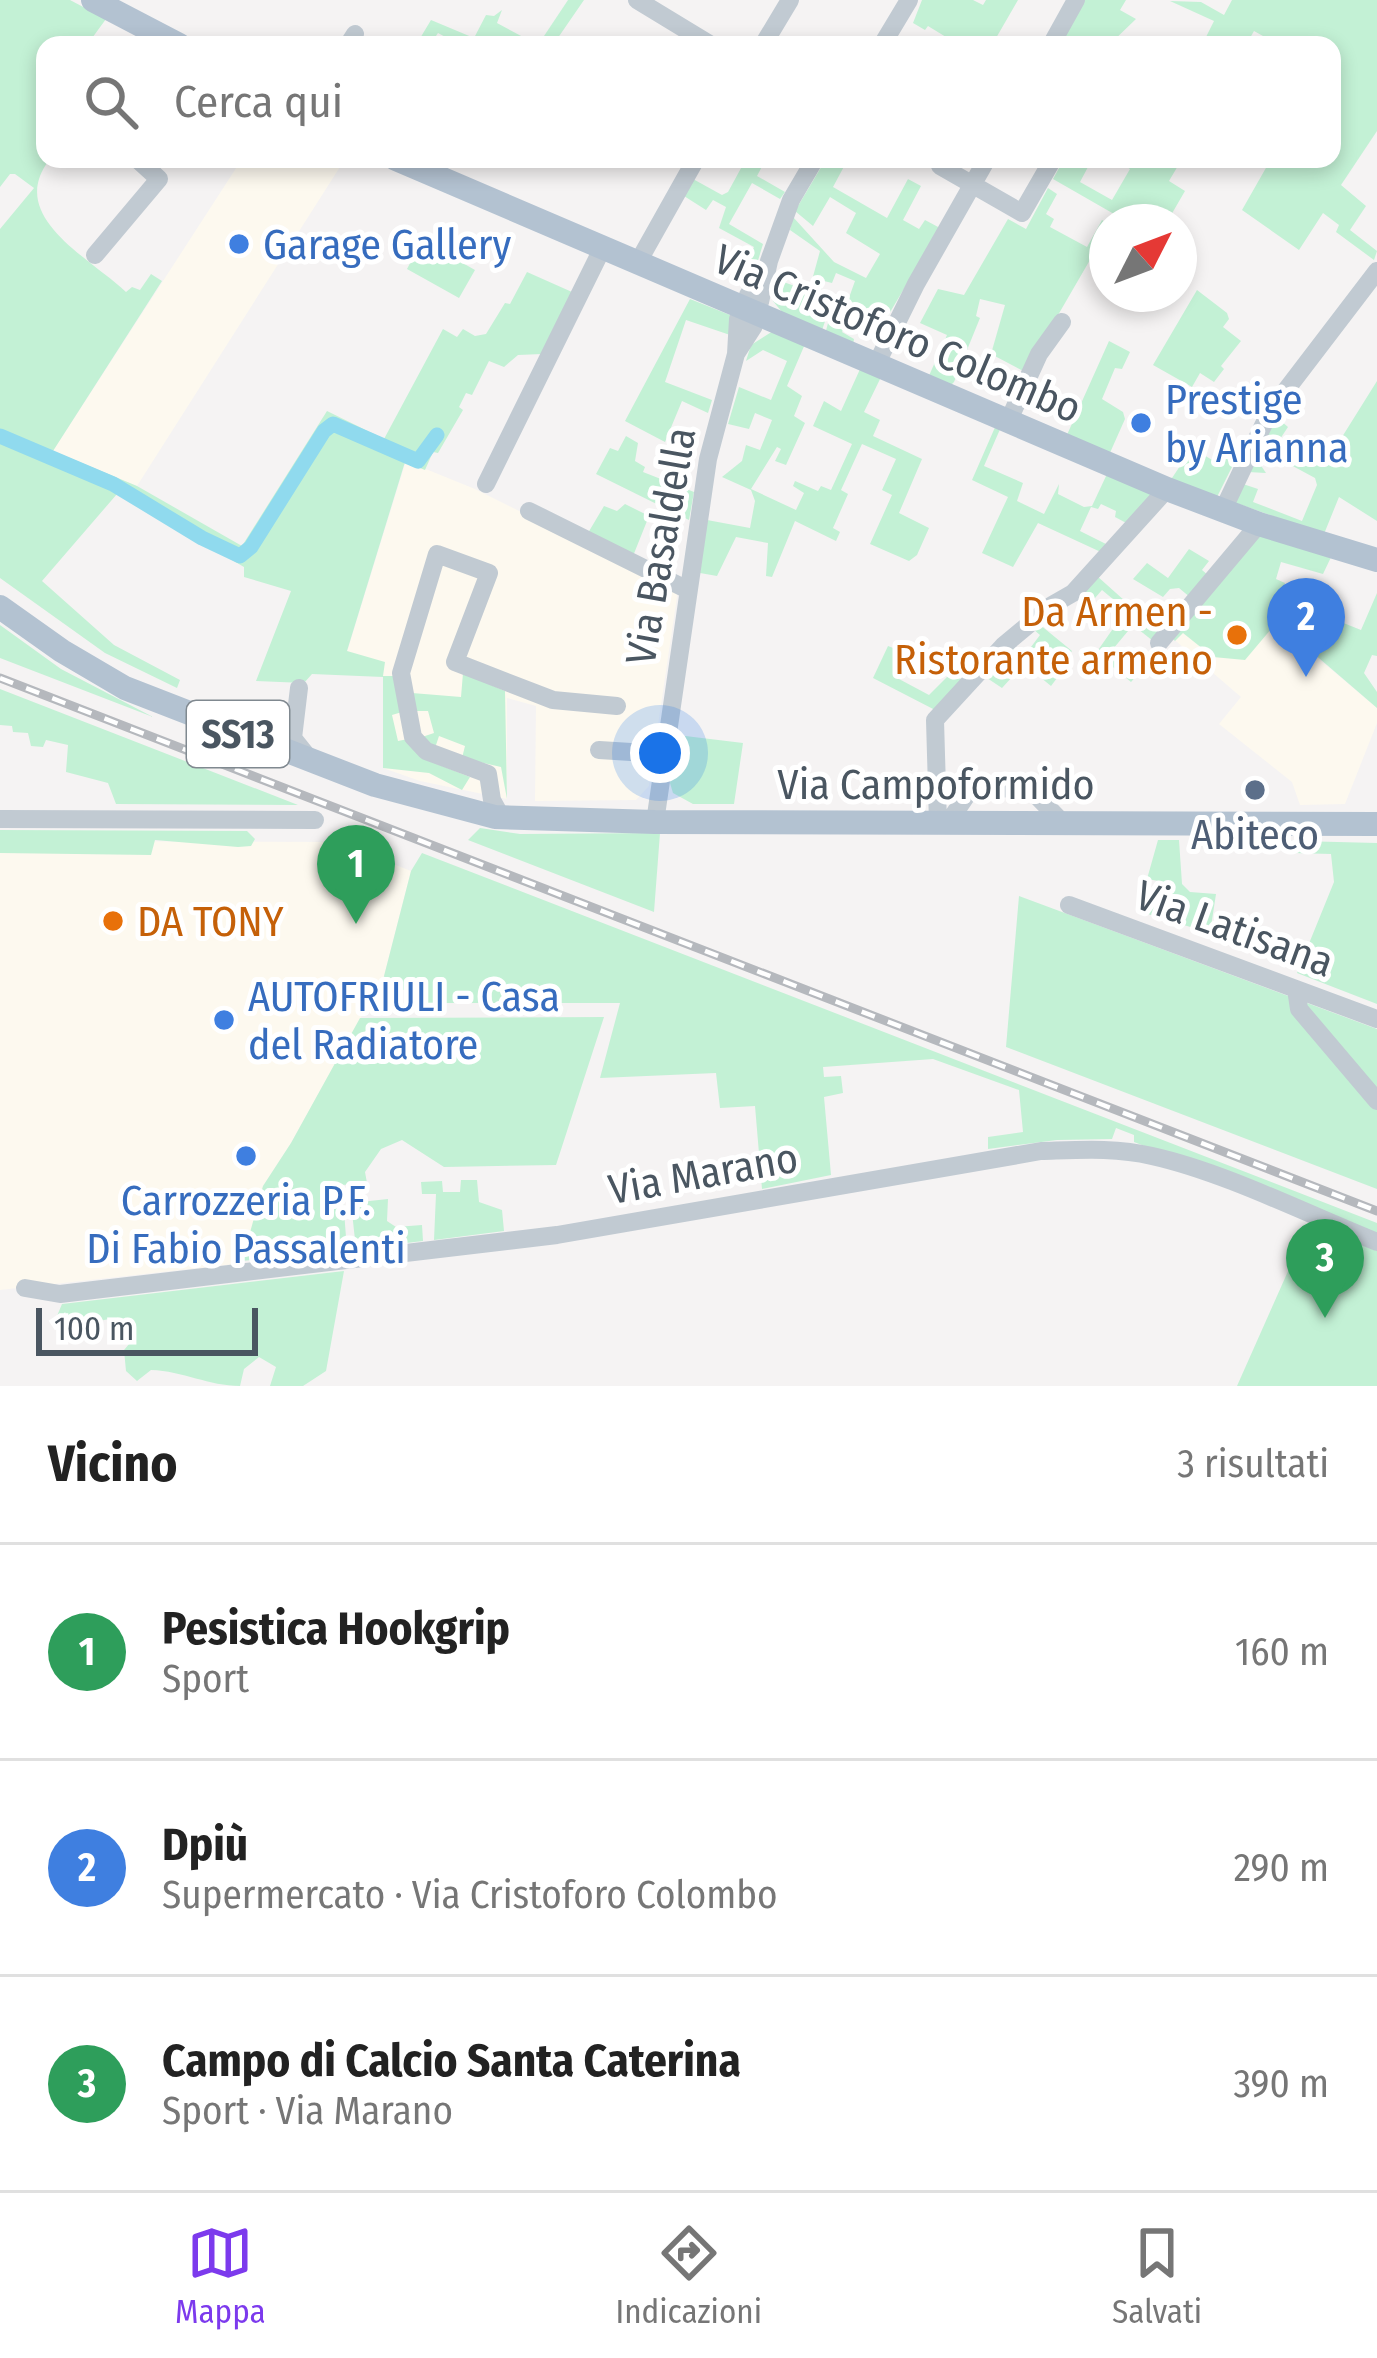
<!DOCTYPE html>
<html lang="it">
<head>
<meta charset="utf-8">
<style>
  body { margin:0; font-family:"Fira Sans Condensed",sans-serif; background:#f2f2f2; color:#222 }
  .compass { position:absolute; left:1089px; top:204px; width:108px; height:108px; border-radius:50%; background:#fff; box-shadow:0 6px 18px #0003; rotate:48deg }
  .scale { position:absolute; left:36px; bottom:30px; width:222px; box-sizing:border-box; padding-left:12px; border:6px solid #4a5661; border-top:0; font-size:33px; line-height:42px; white-space:nowrap; color:#4a5661; -webkit-text-stroke:9px #fff; paint-order:stroke }
  .you { position:absolute; left:660px; top:753px; width:42px; height:42px; margin:-30px; border:9px solid #fff; border-radius:50%; background:#1a73e8; box-shadow:0 0 0 18px #1a73e833 }
  .badge { display:grid; place-items:center; width:78px; height:78px; border-radius:50%; background:#7c3aed; color:#fff; font-size:39px; font-weight:700 }
  .pin { position:absolute; translate:-50% -99px; filter:drop-shadow(0 3px 6px #0008) }
  .pin::after { content:''; position:absolute; top:63px; width:42px; height:36px; background:inherit; clip-path:polygon(0 0,100% 0,50% 100%) }
  .list { margin:0; padding:0; list-style:none }
  h2 { display:flex; justify-content:space-between; align-items:center; height:156px; margin:0; padding:0 48px; font-size:51px }
  h2 small { font-size:39px; font-weight:400; color:#767676 }
  .list li { display:grid; grid-template-columns:78px 1fr auto; gap:36px; align-items:center; box-sizing:border-box; height:216px; padding:0 48px; border-top:3px solid #e0e0e0 }
  .list b { display:block; font-size:45px; white-space:nowrap }
  .list p { margin:0; font-size:39px; white-space:nowrap; color:#767676 }
  .list em { font-size:39px; font-style:normal; color:#767676 }
  .icon { flex:none; width:66px; height:66px; fill:none; stroke:currentColor; stroke-width:2; stroke-linecap:round; stroke-linejoin:round }
  .map { position:relative; flex:none; width:1377px; height:1386px; overflow:hidden }
  .search { position:absolute; background:#fff; box-shadow:0 6px 18px #0003; left:36px; right:36px; top:36px; height:132px; display:flex; align-items:center; gap:30px; box-sizing:border-box; padding:0 42px; border-radius:24px; color:#767676; font-size:45px }
  .sheet { height:804px; background:#fff }
  nav { display:flex; justify-content:space-around; align-items:center; box-sizing:border-box; height:168px; border-top:3px solid #e0e0e0; background:#fff; font-size:33px; color:#767676 }
  nav a { display:grid; justify-items:center; gap:6px }
  nav .on { color:#7c3aed }
  .map>svg:first-child { display:block }
</style>
</head>
<body>
<div class="map">
<svg width="1377" height="1386" viewBox="0 0 1377 1386">
  <rect width="100%" height="100%" fill="#f5f3f3"/>
  <!-- commercial -->
  <path fill="#fdf9ef" d="M242,159H345L137,486L53,451Z
    M406,461L475,489L678,590L649,786L636,800L535,801L536,706L507,698V799L420,781L383,768V677L347,652Z
    M1220,576L1377,708V723L1345,804L1300,805L1292,782L1219,724L1241,697L1170,636Z
    M0,841L337,842L411,871L384,976L291,1143L263,1186L243,1263L0,1290Z"/>
  <!-- green -->
  <path fill="#c3f1d5" d="M0,0H70L106,19L87,45H45V159H50C5,216 89,257 126,292L132,287L140,290L151,274L162,281L53,451L137,486L242,546L327,411L384,439L443,329L457,337L463,329L475,336L486,334L505,303L510,304L527,272L572,292L542,354L518,355L504,367L489,361L472,395L466,393L459,407L463,410L438,453L433,452L425,470L405,462L347,651L385,662L383,676H395L402,712L392,715L398,741L408,739L437,764L470,777L462,790L429,773L383,768V677L312,674L304,683L256,681L291,591L244,577V567L117,494L42,581L114,645L180,680L177,688L105,653L0,578V229L34,188L15,174H10L0,187Z
    M568,0H584L553,45H460L438,33L430,45H416L431,20L474,38L486,15L494,16L502,10L497,23L538,45Z
    M922,0H973L983,5L986,0H1018L992,45H959L928,26L925,30L913,23Z
    M1081,0H1126L1120,10L1136,19L1109,45H1057Z
    M1232,0H1377V131L1341,185L1366,206L1350,230L1377,251L1374,260L1336,232L1339,225L1323,213L1299,250L1242,210L1271,159H1332V45H1279L1254,31L1246,45H1202L1214,21L1170,1L1201,2L1224,15Z
    M746,159H766L757,176L785,192L780,199L752,183L729,224L763,244C757,262 755,283 733,285L754,247L719,228L726,207L713,200L706,210L684,196L693,179L722,195L728,192Z
    M826,159H848L833,187L887,218L908,179L921,186L903,220L919,229L925,220L940,228L886,319L854,306L842,332L854,339L853,345L825,334L830,316L841,320L855,281L836,273L832,283L824,281L817,302L830,307L821,333L786,317L773,301L775,279L809,291L820,251L790,230L793,217L834,262L866,278L880,254L846,233L856,213L830,197L813,226L795,211Z
    M1064,159H1077L1088,167L1080,182L1112,200L1130,169L1114,159H1182L1169,181L1185,191L1167,222H1110L1114,214L1053,179Z
    M1048,188L1057,194L1046,214L1054,219L1050,227L1087,247L1102,220L1107,223V260L1094,253L1025,372L991,354L1005,305L980,299L976,316L980,318L954,382L949,387L928,378L947,335L920,323L938,289L964,295L1008,219L1026,229Z
    M422,240L475,270L459,298L407,269Z
    M1197,290L1227,313L1229,319L1223,327L1241,341L1221,366L1224,369L1214,382L1200,373L1192,387L1153,365Z
    M690,299L730,315V335L686,320L665,382L712,400L708,413L682,401L665,442L625,421Z
    M773,331L805,344L787,386L802,396L794,416L805,423L786,465L775,461L781,449L777,447L751,489L796,510L804,493L793,486L795,481L818,491L821,486L831,490L852,444L813,426L824,401L841,411L861,367L882,375L864,412L880,420L873,436L922,459L899,513L929,528L917,555L909,561L870,544L892,495L882,490L896,459L862,444L841,490L848,494L833,528L840,532L836,541L795,521L772,577L766,576L768,543L736,537L717,576L700,573L707,520L750,528L755,501L751,490L722,477L742,461L746,445L760,450L772,420L755,413L749,429L728,424L739,387L771,400L787,361L763,350L746,361L751,345Z
    M1109,341L1130,352L1122,369L1115,368L1102,399L1123,412L1125,419L1109,455L1066,437Z
    M1377,381V521L1339,497L1324,534L1236,503L1243,484L1258,489L1253,502L1302,521L1317,485L1315,478L1267,452L1260,464L1266,473L1248,472L1275,416L1288,427L1280,439L1305,456L1320,435L1337,445Z
    M996,425L1001,427L984,466L1023,483L1017,501L1044,514L1059,484L1058,494L1084,507L1092,506L1107,474L1157,495L1130,525L1115,517L1116,511L1101,504L1098,509L1091,507L1080,531L1110,546L1103,553L1038,523L1013,567L982,553L1008,497L972,480Z
    M626,436L638,443L635,461L645,467L643,472L694,492L689,520L596,474L610,448L618,451Z
    M1192,448L1219,464L1225,454L1236,459L1217,497L1170,481Z
    M625,504L649,516L633,556L588,533L604,506L617,511Z
    M1262,532L1333,553L1323,574L1281,562L1276,579L1285,583L1278,605L1303,614L1313,595L1341,607L1336,620L1361,630L1377,593V656L1372,655L1364,673L1377,692V708L1277,622L1245,660L1213,657L1183,633L1175,641L1170,636Z
    M1189,549L1209,561L1202,570L1209,576L1191,598L1179,588L1170,589L1163,597L1133,579L1147,563L1168,578Z
    M1097,576L1153,626L1161,618L1167,624L1153,641L1133,625L1113,649L1140,672L1131,682L1096,653L1126,610L1102,590L1088,606L1077,599Z
    M1039,624L1072,651L1057,670L1060,674L1051,686L1024,664L1002,688L987,678L1015,648L1025,655L1040,635L1033,629Z
    M0,625L61,669L153,717L0,658Z
    M888,646L909,654L899,679L929,695L950,674L963,680L937,711L873,678Z
    M463,673L505,691L507,799L501,767L462,758L465,746L439,736L435,748L422,737L434,733L428,711H416L412,693L461,697Z
    M0,689L298,805L116,804L108,783L66,772L68,745L46,740L43,747L31,746L28,733L13,732L12,726L0,725Z
    M677,735L743,743L734,804H693L673,793L670,783Z
    M480,828L520,834L660,833L654,912L468,840Z
    M0,830L247,831L255,839L251,846L238,847L155,840L151,855L0,853Z
    M1158,840H1179L1182,884L1190,892L1216,894L1210,933L1138,911L1141,898L1168,900L1170,883L1147,879Z
    M1298,841L1377,843V1004L1297,973L1334,882L1331,854L1294,853Z
    M422,853L1377,1223V1235L1134,1142V1135L1116,1128L1112,1139L1057,1140L988,1149V1137L1023,1132L1019,1090L933,1059L823,1067L824,1077L841,1076L843,1093L824,1097L831,1175L762,1189L755,1106L720,1108L716,1073L600,1078L620,1003H406V990L388,989L384,976L411,871Z
    M1019,896L1377,1029V1189L1006,1047Z
    M604,1017L556,1165L444,1167L402,1140L381,1149L365,1172L367,1183L342,1185L347,1250L242,1261L263,1186L291,1143L360,1018Z
    M461,1180H477L479,1202L502,1210L504,1231L434,1240L436,1194H422L421,1182L442,1181L443,1192H460Z
    M388,1199L387,1221L396,1227L422,1225L423,1241L356,1249L351,1203Z
    M1309,1224L1377,1251V1386H1237Z
    M344,1271L326,1371L303,1386H270L276,1367L259,1357L244,1369L240,1386C209,1386 183,1371 151,1370L137,1381L126,1371L124,1350L135,1337C124,1308 94,1320 74,1334L57,1316L62,1304Z"/>
  <g fill="none" stroke-linecap="round" stroke-linejoin="round">
    <!-- canal -->
    <path stroke="#90daee" stroke-width="15" d="M0,436L113,484L202,538L240,556L251,547L324,431L333,424L418,461L437,435"/>
    <!-- minor -->
    <path stroke="#c1cad2" stroke-width="18" d="M637,0L711,45
      M348,45L355,34
      M763,45L790,0
      M882,45L909,0
      M1051,45L1076,0
      M940,166L1022,213L1053,159
      M95,255L159,179L137,159
      M637,264L696,159
      M736,354L738,319L760,302L769,261L791,200L815,159
      M876,365L916,284L987,159
      M1008,422L1039,354L1062,322
      M486,484L602,249
      M1223,510L1270,411L1377,271
      M529,511L688,590
      M1159,643L1259,524
      M299,688L293,738L309,758
      M599,750L663,754
      M502,818L492,800L488,774L426,751L413,737L401,673L437,554L489,573L455,662L553,700L617,706
      M0,819L315,820
      M655,822L708,459L736,354L754,326L748,295L766,270
      M938,823L935,720L1003,646L1052,605L1073,593L1167,489
      M948,823L971,789L1029,788L1063,823
      M1069,905L1377,1019
      M1296,989L1299,1009L1377,1101
      M25,1288L60,1294L557,1235L1041,1151C1077,1150 1115,1147 1152,1156C1224,1172 1307,1214 1377,1242"/>
    <!-- major -->
    <path stroke="#b3c2d1" stroke-width="24" d="M93,0L179,45
      M396,159L1167,489L1259,524L1377,560
      M0,607L62,651L125,688L375,785L495,817L655,822L1377,824"/>
    <!-- rail casing -->
    <g stroke="#b5b8bd" stroke-width="9">
      <path id="rail" d="M0,678L1377,1211"/>
    </g>
    <!-- rail -->
    <use href="#rail" stroke="#fff" stroke-width="4.5" stroke-dasharray="14" stroke-linecap="butt"/>
  </g>
  <!-- markers -->
  <g fill="#3f7fe0" stroke="#fff" stroke-width="4.5">
    <circle cx="239" cy="244" r="12"/>
    <circle cx="1141" cy="423" r="12"/>
    <circle cx="224" cy="1020" r="12"/>
    <circle cx="246" cy="1156" r="12"/>
  </g>
  <g fill="#e8710a" stroke="#fff" stroke-width="4.5">
    <circle cx="1237" cy="635" r="12"/>
    <circle cx="113" cy="921" r="12"/>
  </g>
  <circle fill="#5c6f8a" stroke="#fff" stroke-width="4.5" cx="1255" cy="790" r="12"/>
  <g text-anchor="middle" stroke-width="10" stroke-linejoin="round" paint-order="stroke">
    <!-- shield labels -->
    <rect fill="#fff" stroke="#808990" stroke-width="3" x="187" y="701" width="102" height="66" rx="9"/>
    <g font-size="39" font-weight="bold" fill="#4a5661">
      <text x="238" y="748">SS13</text>
    </g>
    <!-- shop labels -->
    <g font-size="42" fill="#366cbe" stroke="#fff" text-anchor="start">
      <text x="263" y="259">Garage Gallery</text>
      <text x="1165" y="414">Prestige<tspan x="1165" dy="48">by Arianna</tspan></text>
      <text x="248" y="1011">AUTOFRIULI - Casa<tspan x="248" dy="48">del Radiatore</tspan></text>
      <text x="246" y="1215" text-anchor="middle">Carrozzeria P.F.<tspan x="246" dy="48">Di Fabio Passalenti</tspan></text>
    </g>
    <!-- street labels -->
    <g font-size="42" fill="#4a5661" stroke="#fff">
      <text transform="translate(898 333) rotate(23)" y="15">Via Cristoforo Colombo</text>
      <text transform="translate(660 546) rotate(-80)" y="15">Via Basaldella</text>
      <text x="936" y="799">Via Campoformido</text>
      <text transform="translate(1235 928) rotate(20)" y="15">Via Latisana</text>
      <text transform="translate(703 1173) rotate(-10)" y="15">Via Marano</text>
    </g>
    <!-- food labels -->
    <g font-size="42" fill="#c56008" stroke="#fff" text-anchor="end">
      <text x="1213" y="626">Da Armen -<tspan x="1213" dy="48">Ristorante armeno</tspan></text>
      <text x="137" y="936" text-anchor="start">DA TONY</text>
    </g>
    <!-- service labels -->
    <g font-size="42" fill="#4e5e75" stroke="#fff">
      <text x="1255" y="849">Abiteco</text>
    </g>
  </g>
</svg>
<svg class="compass" viewBox="-18 -18 36 36"><path d="M0-13l5 13h-10z" fill="#e53935"/><path d="M0 13l5-13h-10z" fill="#767676"/></svg>
<div class="scale">100 m</div>
<div class="you"></div>
<div class="pin badge" style="left:356px;top:924px;background:#2e9e5b">1</div>
<div class="pin badge" style="left:1306px;top:677px;background:#3f7fe0">2</div>
<div class="pin badge" style="left:1325px;top:1318px;background:#2e9e5b">3</div>
<div class="search"><svg class="icon" aria-label="search" viewBox="0 0 24 24"><circle cx="10" cy="10" r="6"/><path d="M15 15l6 6"/></svg>Cerca qui</div>
</div>
<section class="sheet">
<h2>Vicino<small>3 risultati</small></h2>
<ul class="list">
<li><span class="badge" style="background:#2e9e5b">1</span><div><b>Pesistica Hookgrip</b><p>Sport</p></div><em>160 m</em></li>
<li><span class="badge" style="background:#3f7fe0">2</span><div><b>Dpiù</b><p>Supermercato · Via Cristoforo Colombo</p></div><em>290 m</em></li>
<li><span class="badge" style="background:#2e9e5b">3</span><div><b>Campo di Calcio Santa Caterina</b><p>Sport · Via Marano</p></div><em>390 m</em></li>
</ul>
</section>
<nav>
<a class="on"><svg class="icon" aria-label="map" viewBox="0 0 24 24"><path d="M3 6l6-2 6 2 6-2v14l-6 2-6-2-6 2zM9 4v14M15 6v14"/></svg>Mappa</a>
<a><svg class="icon" aria-label="directions" viewBox="0 0 24 24"><path d="M12 3l9 9-9 9-9-9zM9 14v-3h6M13 9l2 2-2 2"/></svg>Indicazioni</a>
<a><svg class="icon" aria-label="saved" viewBox="0 0 24 24"><path d="M7 4h10v16l-5-4-5 4z"/></svg>Salvati</a>
</nav>
</body>
</html>
